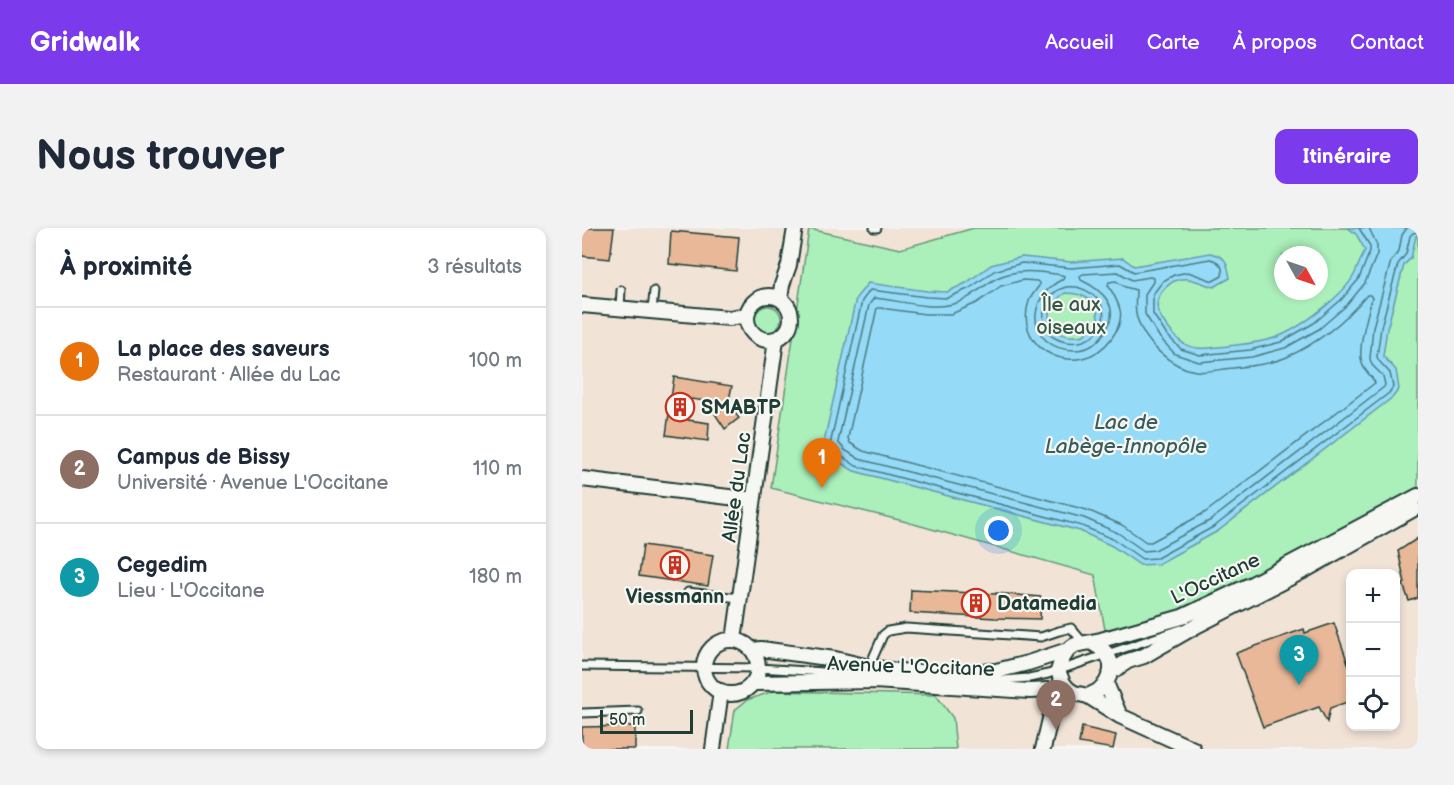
<!DOCTYPE html>
<html lang="fr">
<head>
<meta charset="utf-8">
<style>
  body { margin:0; font-family:"Balsamiq Sans",sans-serif; background:#f2f2f3; color:#1f2937 }
  .controls { position:absolute; right:18px; bottom:18px; display:grid; overflow:hidden; border-radius:12px; box-shadow:0 3px 9px #0003 }
  .controls button { width:54px; height:54px; display:grid; place-items:center; padding:0; border:0; border-bottom:2px solid #e0e1e3; background:#fff; color:#1f2937; font:30px sans-serif }
  .compass { position:absolute; left:692px; top:18px; width:54px; height:54px; border-radius:50%; background:#fff; box-shadow:0 3px 9px #0003; rotate:130deg }
  .scale { position:absolute; left:18px; bottom:15px; width:93px; box-sizing:border-box; padding-left:6px; border:3px solid #1f3d34; border-top:0; font-size:16px; line-height:21px; white-space:nowrap; color:#1f3d34; -webkit-text-stroke:4px #f6f6f2; paint-order:stroke }
  .you { position:absolute; left:417px; top:303px; width:21px; height:21px; margin:-15px; border:4px solid #fff; border-radius:50%; background:#1a73e8; box-shadow:0 0 0 9px #1a73e833 }
  .badge { display:grid; place-items:center; width:39px; height:39px; border-radius:50%; background:#7c3aed; color:#fff; font-size:20px; font-weight:700 }
  .pin { position:absolute; translate:-50% -50px; filter:drop-shadow(0 2px 3px #0008) }
  .pin::after { content:''; position:absolute; top:32px; width:21px; height:18px; background:inherit; clip-path:polygon(0 0,100% 0,50% 100%) }
  .list { margin:0; padding:0; list-style:none }
  h2 { display:flex; justify-content:space-between; align-items:center; height:78px; margin:0; padding:0 24px; font-size:26px }
  h2 small { font-size:20px; font-weight:400; color:#747a83 }
  .list li { display:grid; grid-template-columns:39px 1fr auto; gap:18px; align-items:center; box-sizing:border-box; height:108px; padding:0 24px; border-top:2px solid #e0e1e3 }
  .list b { display:block; font-size:22px; white-space:nowrap }
  .list p { margin:0; font-size:20px; white-space:nowrap; color:#747a83 }
  .list em { font-size:20px; font-style:normal; color:#747a83 }
  .icon { flex:none; width:33px; height:33px; fill:none; stroke:currentColor; stroke-width:2; stroke-linecap:round; stroke-linejoin:round }
  .map { position:relative; flex:none; width:836px; height:521px; overflow:hidden; border-radius:12px }
  header { display:flex; align-items:center; gap:36px; box-sizing:border-box; height:84px; padding:0 30px; background:#7c3aed; color:#fff }
  header strong { font-size:28px }
  nav { display:flex; gap:33px; margin-inline-start:auto; font-size:21px }
  .intro { display:flex; align-items:center; justify-content:space-between; box-sizing:border-box; height:144px; padding:0 36px }
  h1 { margin:0; font-size:42px }
  .button { padding:15px 27px; border-radius:12px; background:#7c3aed; color:#fff; font-size:21px; font-weight:700 }
  main { display:flex; gap:36px; padding:0 36px }
  aside { flex:1; background:#fff; border-radius:12px; box-shadow:0 3px 9px #0003 }
  .map>svg:first-child { display:block }
</style>
</head>
<body>
<header>
<strong>Gridwalk</strong>
<nav><a>Accueil</a><a>Carte</a><a>À propos</a><a>Contact</a></nav>
</header>
<div class="intro"><h1>Nous trouver</h1><a class="button">Itinéraire</a></div>
<main>
<aside>
<h2>À proximité<small>3 résultats</small></h2>
<ul class="list">
<li><span class="badge" style="background:#e8710a">1</span><div><b>La place des saveurs</b><p>Restaurant · Allée du Lac</p></div><em>100 m</em></li>
<li><span class="badge" style="background:#8d6e63">2</span><div><b>Campus de Bissy</b><p>Université · Avenue L'Occitane</p></div><em>110 m</em></li>
<li><span class="badge" style="background:#0f9aa8">3</span><div><b>Cegedim</b><p>Lieu · L'Occitane</p></div><em>180 m</em></li>
</ul>
</aside>
<div class="map">
<svg width="836" height="521" viewBox="0 0 836 521">
  <rect width="100%" height="100%" fill="#f6f6f2"/>
  <filter id="ink" filterUnits="userSpaceOnUse"><feTurbulence type="fractalNoise" baseFrequency=".0167" numOctaves="2"/><feDisplacementMap in="SourceGraphic" scale="12" xChannelSelector="R" yChannelSelector="G"/><feConvolveMatrix kernelMatrix="1 2 1 2 8 2 1 2 1" color-interpolation-filters="sRGB"/></filter>
  <g filter="url(#ink)">
    <!-- built -->
    <path fill="#f2e3d7" fill-rule="evenodd" d="M0,0H836V521H0ZM701,27H737V63H701ZM768,346H814V499H768Z"/>
    <!-- green -->
    <path fill="#abefba" stroke="#659677" stroke-width="1.5" fill-rule="evenodd" d="M392,0H836V259L669,352L616,378L523,402L513,347L321,293L189,260L227,1L318,21ZM701,27H737V63H701Z
      M173 91a13 13 0 1 1 26 0a13 13 0 1 1-26 0Z
      M192,463L354,467L371,490L374,521H147L153,482L165,472Z"/>
    <!-- water -->
    <path fill="#95daf7" stroke="#669ba9" stroke-width="1.5" fill-rule="evenodd" d="M766,0H836V6L834,8L829,30L822,37L805,101L801,128L814,142L817,161L811,169L636,303L576,336L558,337L530,318L498,303L272,243L254,232L241,218L274,70L286,55L345,63L365,64L384,55L409,37L440,29L489,34L541,30L552,38L628,25C645,29 645,34 648,50L632,59C624,57 614,52 606,51C589,49 572,66 576,83C579,92 593,110 601,115C614,124 631,119 646,118C662,116 679,115 695,109C717,101 761,68 772,47C776,39 779,30 783,22L774,6ZM483,65C501,65 515,71 516,91L502,107C468,115 453,85 483,65Z"/>
    <g fill="none" stroke-linecap="round" stroke-linejoin="round">
      <!-- shore -->
      <path stroke="#4e7c82" stroke-width="1.5" d="M777,0L788,18V23L777,51L759,72L732,95L699,114L668,122L618,127L599,121L584,106L571,86V66L581,53L592,47L606,44L631,53L640,48C642,38 637,33 628,31L552,44L538,36L489,40L440,35L412,43L388,60L365,70L345,69L288,62L280,73L248,217L258,227L274,238L500,298L533,312L560,331L575,330L633,298L807,165L811,159L808,145L797,133L795,129L799,99L816,36L824,26L828,8L831,5L836,4
        M787,0L795,17V26L783,55L765,77L737,101L703,120L670,129L617,134L593,126L578,110L563,86V66L571,54V50L568,49L550,52L536,44L501,46L498,48L499,52C522,63 540,80 522,105C519,110 514,115 509,118C504,121 497,122 492,122C470,122 452,108 454,86C456,69 467,58 481,51L482,48L480,47C459,44 435,40 415,50C399,58 386,75 366,77C344,81 315,72 292,70L287,77L256,214L263,222L277,231L502,290L536,305L562,323L573,322L629,292L802,159L803,157L801,148L790,137L788,131L791,99L809,33L817,23L820,7L825,0
        M441,52L455,53L457,55V58C453,63 449,68 447,73C430,124 498,153 529,111C545,89 539,78 526,57L527,54L534,53L543,59L554,62C554,71 552,81 555,90C563,115 588,139 614,143C626,145 639,141 651,140C669,138 689,136 705,129C736,115 763,93 785,67H788L790,70C786,86 775,120 780,135C782,143 790,148 793,155L624,284L569,314H564L540,297L505,282L281,223L268,215L266,210L295,80H298L343,86H369L395,75L419,58Z
        M495,59C542,73 520,124 480,113C474,111 468,108 465,103C457,87 464,65 481,60C485,58 491,59 495,59Z"/>
    </g>
    <!-- building -->
    <path fill="#e8b899" stroke="#1f3d34" stroke-width="1.5" d="M0,0H32L28,31L0,28Z
      M89,3L157,9L154,43L87,36Z
      M92,149L150,158L146,176L157,190L143,201L133,186L146,176L109,171L106,192L127,195L126,213L84,207Z
      M836,310V370L827,373L821,356L823,355L816,323Z
      M61,317L131,327L126,358L57,348Z
      M329,362L414,366V365L459,369L458,391L413,390L328,385Z
      M752,395L768,441V473L748,480L745,494L737,479L681,499L654,425L722,401L723,405Z
      M53,498V521H0V499Z
      M500,499L534,507L531,521L497,515Z"/>
    <g fill="none" stroke-linecap="round" stroke-linejoin="round">
      <!-- service casing -->
      <g stroke="#1f3d34" stroke-width="11">
        <path id="service" d="M292,0H295
          M38,80L39,62
          M70,83L72,63
          M106,364L157,370
          M0,438L176,440L292,447
          M287,439L301,407L306,403L324,400L459,409L477,403L489,400L501,414
          M378,451L422,452L447,450L466,446L599,401
          M0,485L56,483"/>
      </g>
      <!-- minor casing -->
      <g stroke="#1f3d34" stroke-width="18">
        <path id="minor" d="M165 90a22 22 0 1 1 44 0a22 22 0 1 1-44 0Z
          M198,71L200,57L207,37L213,0
          M0,77L147,90L164,87
          M0,251L171,272
          M152,412L194,112
          M122 439a27 27 0 1 1 54 0a27 27 0 1 1-54 0Z
          M509,414L520,421L525,426L529,435V444L524,455L516,463L506,468L492,465L486,461L481,455L476,443L480,431L486,422L493,417L519,412L600,389L670,356L836,268
          M171,422L179,421L253,431L287,439L315,443L362,445L414,443L446,435L486,422
          M529,444L546,433L562,428L574,421L616,397L727,340L832,281
          M171,455L292,453L448,463L486,461
          M524,455L538,488
          M506,468L538,488L611,521
          M131,521L139,463
          M461,521L475,461"/>
      </g>
      <!-- service -->
      <use href="#service" stroke="#f6f6f2" stroke-width="7"/>
      <!-- minor -->
      <use href="#minor" stroke="#f6f6f2" stroke-width="14"/>
    </g>
  </g>
  <!-- icons -->
  <defs>
    <g id="building-ring" transform="scale(1.5)"><circle r="9.5" fill="#f6f6f2" stroke="#c8321e" stroke-width="1.5"/><path d="M-4-6H4V6H1V3H-1V6H-4ZM-2.5-4.3h1.7v1.8h-1.7ZM.8-4.3h1.7v1.8H.8ZM-2.5-1h1.7V.8h-1.7ZM.8-1h1.7V.8H.8Z" fill="#c8321e"/></g>
  </defs>
  <g fill-rule="evenodd">
    <use href="#building-ring" x="98" y="179"/>
    <use href="#building-ring" x="93" y="337"/>
    <use href="#building-ring" x="394" y="375"/>
  </g>
  <g text-anchor="middle" stroke-width="4.5" stroke-linejoin="round" paint-order="stroke">
    <!-- park labels -->
    <g font-size="20" fill="#345848" stroke="#f6f6f2">
      <text x="489" y="83">Île aux<tspan x="489" dy="23">oiseaux</tspan></text>
    </g>
    <!-- poi labels -->
    <g font-size="20" font-weight="bold" fill="#1f3d34" stroke="#f6f6f2" text-anchor="start">
      <text x="119" y="186">SMABTP</text>
      <text x="93" y="375" text-anchor="middle">Viessmann</text>
      <text x="415" y="382">Datamedia</text>
    </g>
    <!-- street labels -->
    <g font-size="20" fill="#1f3d34" stroke="#f6f6f2">
      <text transform="translate(154 259) rotate(-82)" y="7">Allée du Lac</text>
      <text transform="translate(633 350) rotate(-25)" y="7">L'Occitane</text>
      <text transform="translate(329 438) rotate(2)" y="7">Avenue L'Occitane</text>
    </g>
    <!-- water labels -->
    <g font-size="21" font-style="italic" fill="#375c5b" stroke="#f6f6f2">
      <text x="544" y="201">Lac de<tspan x="544" dy="24">Labège-Innopôle</tspan></text>
    </g>
  </g>
</svg>
<div class="controls">
<button>+</button>
<button>−</button>
<button><svg class="icon" aria-label="locate" viewBox="0 0 24 24"><circle cx="12" cy="12" r="6"/><path d="M12 2v4M12 18v4M2 12h4M18 12h4"/></svg></button>
</div>
<svg class="compass" viewBox="-18 -18 36 36"><path d="M0-13l5 13h-10z" fill="#e53935"/><path d="M0 13l5-13h-10z" fill="#747a83"/></svg>
<div class="scale">50 m</div>
<div class="you"></div>
<div class="pin badge" style="left:240px;top:260px;background:#e8710a">1</div>
<div class="pin badge" style="left:474px;top:502px;background:#8d6e63">2</div>
<div class="pin badge" style="left:717px;top:457px;background:#0f9aa8">3</div>
</div>
</main>
</body>
</html>
